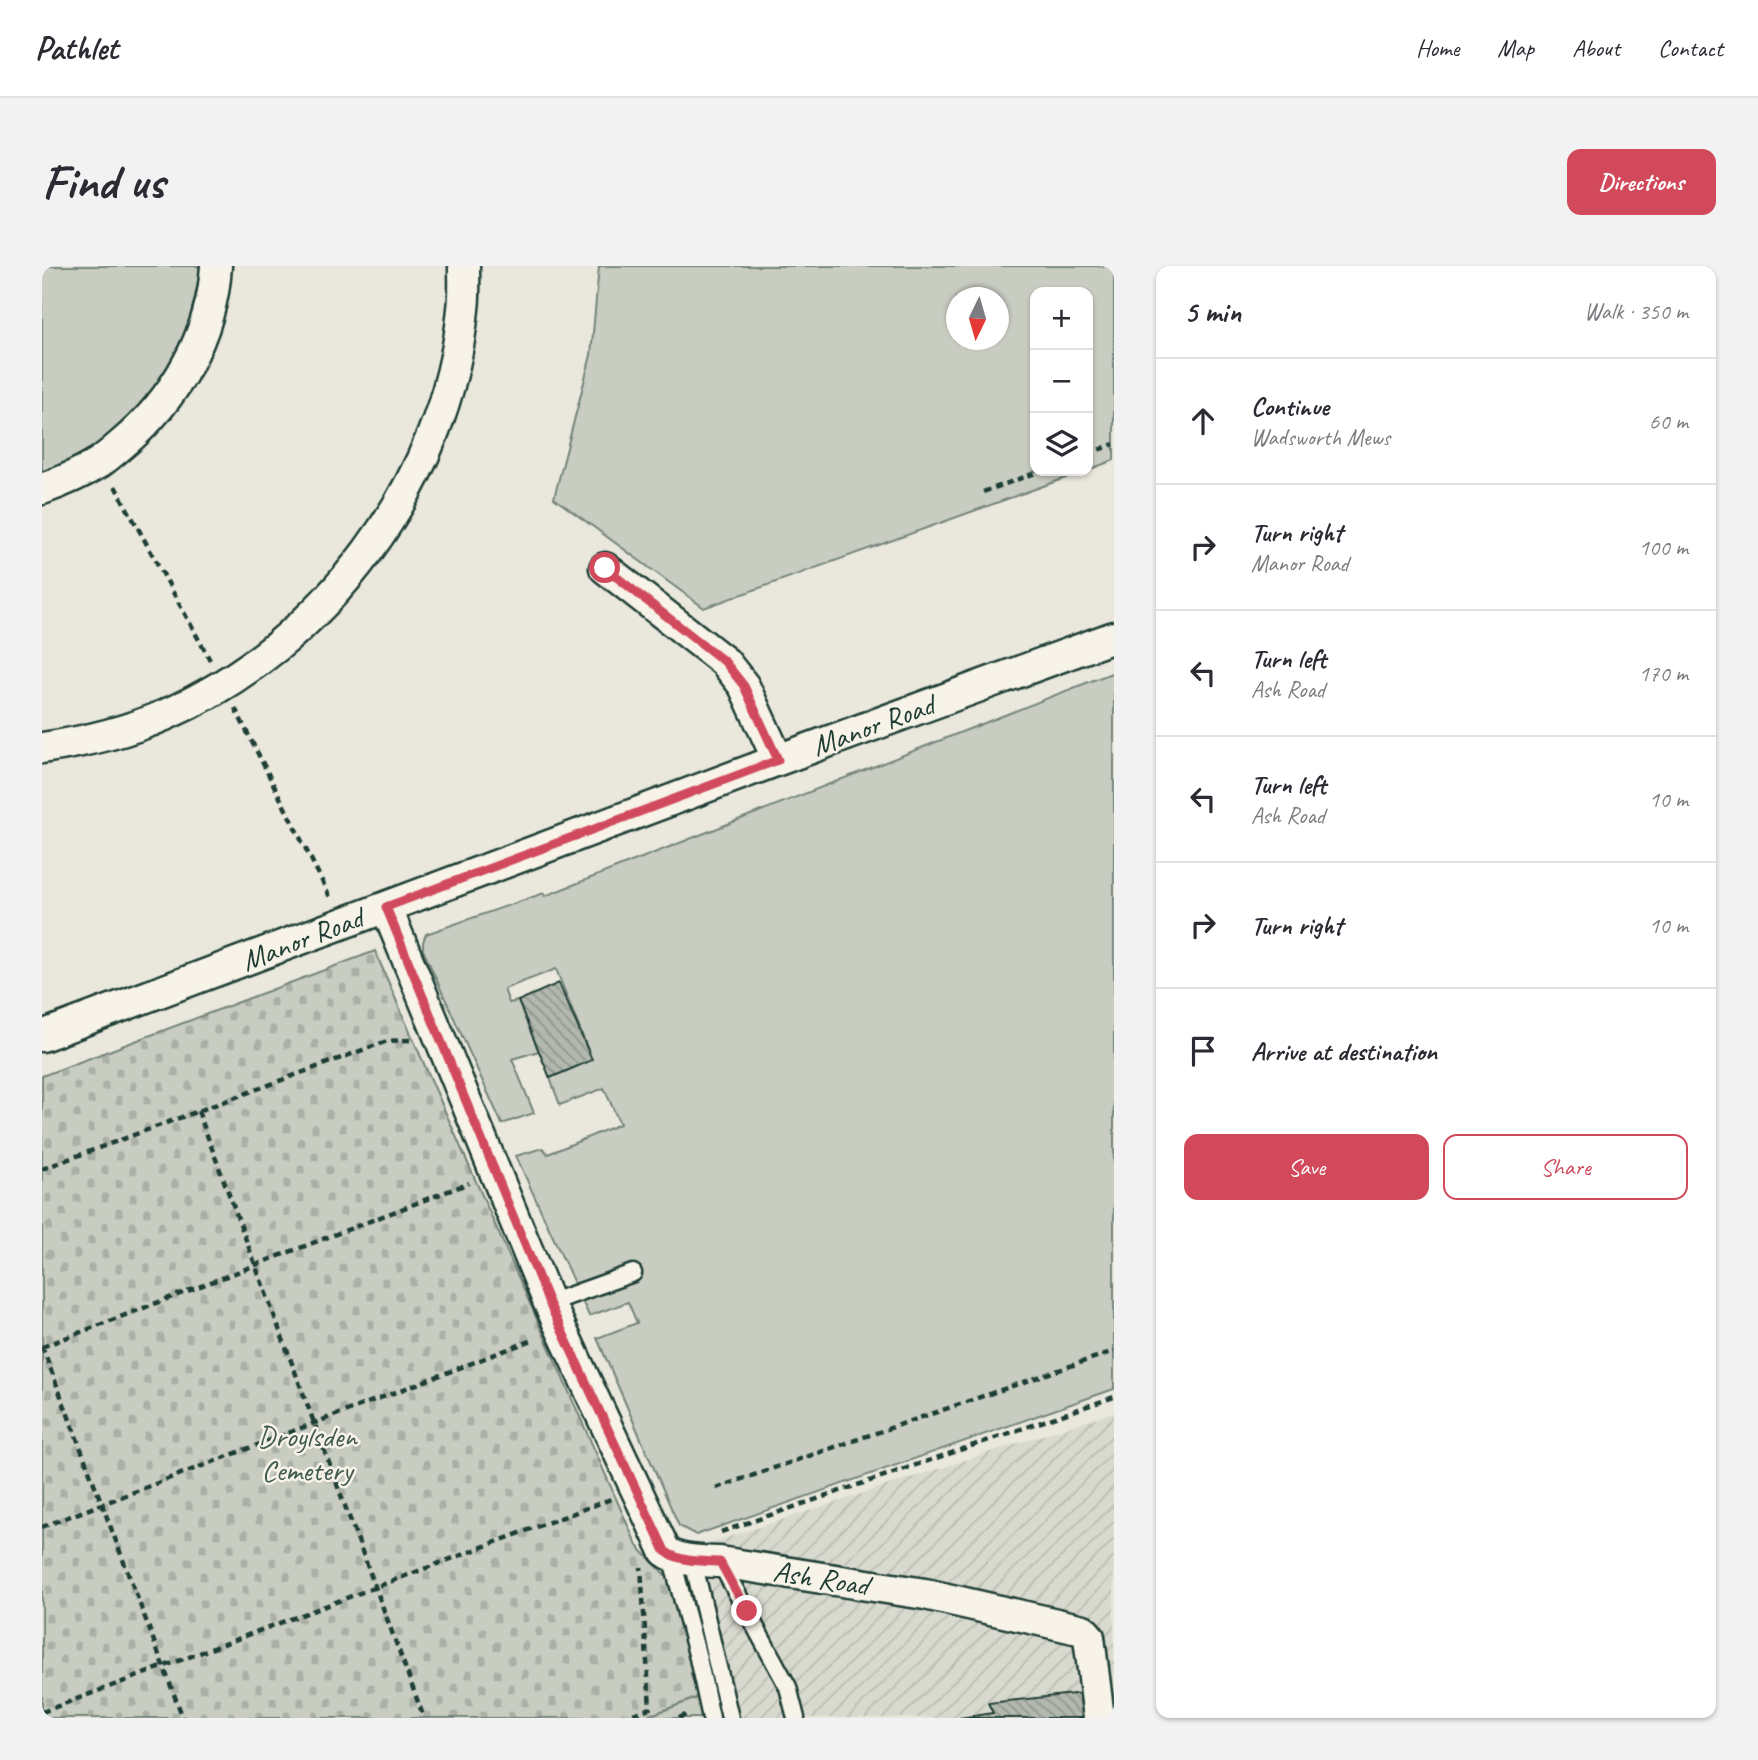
<!DOCTYPE html>
<html lang="en">
<head>
<meta charset="utf-8">
<style>
  body { margin:0; font-family:Caveat,sans-serif; background:#f2f2f3; color:#2b2b33 }
  .controls { position:absolute; right:21px; top:21px; display:grid; overflow:hidden; border-radius:14px; box-shadow:0 2px 5px #0004 }
  .controls button { width:63px; height:63px; display:grid; place-items:center; padding:0; border:0; border-bottom:2px solid #e1e1e2; background:#fff; color:#2b2b33; font:35px sans-serif }
  .compass { position:absolute; left:904px; top:21px; width:63px; height:63px; border-radius:50%; background:#fff; box-shadow:0 2px 5px #0004; rotate:185deg }
  .stop { position:absolute; width:21px; height:21px; margin:-16px; border:5px solid #d1495b; border-radius:50%; background:#fff }
  .stop.end { background:#d1495b; border-color:#fff; box-shadow:0 2px 7px #0008 }
  .list { margin:0; padding:0; list-style:none }
  h2 { display:flex; justify-content:space-between; align-items:center; height:91px; margin:0; padding:0 28px; font-size:30px }
  h2 small { font-size:23px; font-weight:400; color:#7c7c81 }
  .list li { display:grid; grid-template-columns:46px 1fr auto; gap:21px; align-items:center; box-sizing:border-box; height:126px; padding:0 28px; border-top:2px solid #e1e1e2 }
  .list b { display:block; font-size:26px; white-space:nowrap }
  .list p { margin:0; font-size:23px; white-space:nowrap; color:#7c7c81 }
  .list em { font-size:23px; font-style:normal; color:#7c7c81 }
  .actions { display:flex; gap:14px; padding:21px 28px }
  .actions a { flex:1; padding:16px 0; border:2px solid #d1495b; border-radius:14px; text-align:center; font-size:24px; color:#d1495b }
  .actions .main { background:#d1495b; color:#fff }
  .icon { flex:none; width:38px; height:38px; fill:none; stroke:currentColor; stroke-width:2; stroke-linecap:round; stroke-linejoin:round }
  .map { position:relative; flex:none; width:1072px; height:1452px; overflow:hidden; border-radius:14px }
  header { display:flex; align-items:center; gap:42px; box-sizing:border-box; height:98px; padding:0 35px; background:#fff; border-bottom:2px solid #e1e1e2 }
  header strong { font-size:33px }
  nav { display:flex; gap:38px; margin-inline-start:auto; font-size:24px }
  .intro { display:flex; align-items:center; justify-content:space-between; box-sizing:border-box; height:168px; padding:0 42px }
  h1 { margin:0; font-size:49px }
  .button { padding:18px 32px; border-radius:14px; background:#d1495b; color:#fff; font-size:24px; font-weight:700 }
  main { display:flex; gap:42px; padding:0 42px }
  aside { flex:1; background:#fff; border-radius:14px; box-shadow:0 2px 5px #0004 }
  .map>svg:first-child { display:block }
</style>
</head>
<body>
<header>
<strong>Pathlet</strong>
<nav><a>Home</a><a>Map</a><a>About</a><a>Contact</a></nav>
</header>
<div class="intro"><h1>Find us</h1><a class="button">Directions</a></div>
<main>
<div class="map">
<svg width="1072" height="1452" viewBox="0 0 1072 1452">
  <defs>
    <pattern id="industrial-furrows" width="10" height="10" patternUnits="userSpaceOnUse" patternTransform="scale(1.75)"><rect width="10" height="10" fill="#d9dacf"/><path d="M-1 1l2-2M0 10L10 0M9 11l2-2" fill="none" stroke="#babcb2"/></pattern>
    <pattern id="cemetery-stones" width="16" height="16" patternUnits="userSpaceOnUse" patternTransform="scale(1.75)"><rect width="16" height="16" fill="#c8ccc1"/><path d="M2 7V4a2 2 0 0 1 4 0v3zM10 15v-3a2 2 0 0 1 4 0v3z" fill="#abb0a6"/></pattern>
    <pattern id="building-back-hatch" width="6" height="6" patternUnits="userSpaceOnUse" patternTransform="scale(1.75)"><rect width="6" height="6" fill="#b2b8ae"/><path d="M-1 5l2 2M0 0l6 6M5-1l2 2" fill="none" stroke="#90978e"/></pattern>
  </defs>
  <rect width="100%" height="100%" fill="#eae8dd"/>
  <filter id="ink" filterUnits="userSpaceOnUse"><feTurbulence type="fractalNoise" baseFrequency=".0143" numOctaves="2"/><feDisplacementMap in="SourceGraphic" scale="14" xChannelSelector="R" yChannelSelector="G"/><feConvolveMatrix kernelMatrix="1 2 1 2 8 2 1 2 1" color-interpolation-filters="sRGB"/></filter>
  <g filter="url(#ink)">
    <!-- industrial -->
    <path fill="url(#industrial-furrows)" d="M1072,1146V1452H680L654,1342L671,1276Z"/>
    <!-- green -->
    <path fill="#c8ccc1" stroke="#74847a" stroke-width="2" fill-rule="evenodd" d="M0,0H158C148,99 91,170 0,208Z
      M557,0H1072V194L1046,204V26H993V205H1043L662,342L512,232L549,89ZM914,32H956V74H914Z
      M1072,406V1123L654,1269L637,1260L555,1072L595,1057L586,1036L547,1050L474,890L501,882L506,888L578,858L562,822L518,839L508,812L550,794L514,703L462,723L467,737L476,735L497,785L470,793L492,847L460,858L381,684V676L384,668L502,627L503,630Z
      M657,1431L661,1452H601Z"/>
    <!-- cemetery -->
    <path fill="url(#cemetery-stones)" stroke="#74847a" stroke-width="2" d="M333,685L364,757L595,1280L632,1318L657,1431L601,1452H0V810Z"/>
    <!-- building -->
    <path fill="url(#building-back-hatch)" stroke="#1f3d34" stroke-width="2" d="M517,717L550,794L508,812L476,735Z
      M1050,1426L1053,1452H917L951,1447L946,1437Z"/>
    <g fill="none" stroke-linecap="round" stroke-linejoin="round">
      <!-- lane casing -->
      <g stroke="#1f3d34" stroke-width="21">
        <path id="lane" d="M507,1037L591,1007
          M629,1290L656,1392L669,1452
          M651,1295L688,1452
          M678,1296L746,1421L754,1452"/>
      </g>
      <!-- street casing -->
      <g stroke="#1f3d34" stroke-width="35">
        <path id="street" d="M0,223C20,216 40,207 58,196C65,191 72,185 79,179C132,135 170,70 174,0
          M563,302L683,396L702,420L736,494
          M0,482C42,476 84,466 123,449C282,380 405,216 421,43C423,29 422,14 422,0
          M344,641L507,1037L623,1285C637,1296 660,1295 678,1296L883,1328L1041,1364L1047,1371L1057,1452
          M0,770L736,494L1072,371"/>
      </g>
      <!-- path -->
      <path stroke="#1f3d34" stroke-width="4.5" stroke-dasharray="7 5" stroke-linecap="butt" d="M1046,188L1072,178
        M73,220L168,394
        M941,226L999,205
        M193,442L288,631
        M156,845L382,1452
        M0,903L345,775L369,774
        M0,1080L141,1452
        M0,1081L427,917
        M674,1222L1072,1085
        M0,1261L493,1073
        M679,1266L1072,1131
        M0,1446L569,1233
        M580,1452L608,1442L599,1301
        M637,1452L646,1448"/>
      <!-- lane -->
      <use href="#lane" stroke="#f7f3e8" stroke-width="16"/>
      <!-- street -->
      <use href="#street" stroke="#f7f3e8" stroke-width="30"/>
    </g>
  </g>
  <g fill="none" stroke-linecap="round" stroke-linejoin="round" filter="url(#ink)">
    <!-- route -->
    <path stroke="#d1495b" stroke-width="9" d="M563,302L683,396L702,420L736,494L344,641L507,1037L623,1285C637,1296 660,1295 678,1296L705,1345"/>
  </g>
  <g text-anchor="middle" stroke-width="5" stroke-linejoin="round" paint-order="stroke">
    <!-- street labels -->
    <g font-size="30" fill="#1f3d34" stroke="#f7f3e8">
      <text transform="translate(831 459) rotate(-20)" y="10">Manor Road</text>
      <text transform="translate(260 673) rotate(-21)" y="10">Manor Road</text>
      <text transform="translate(779 1312) rotate(9)" y="10">Ash Road</text>
    </g>
    <!-- park labels -->
    <g font-size="30" fill="#415a50" stroke="#f7f3e8">
      <text x="265" y="1180">Droylsden<tspan x="265" dy="34">Cemetery</tspan></text>
    </g>
  </g>
</svg>
<div class="controls">
<button>+</button>
<button>−</button>
<button><svg class="icon" aria-label="layers" viewBox="0 0 24 24"><path d="M12 4l9 5-9 5-9-5zM3 14l9 5 9-5"/></svg></button>
</div>
<svg class="compass" viewBox="-18 -18 36 36"><path d="M0-13l5 13h-10z" fill="#e53935"/><path d="M0 13l5-13h-10z" fill="#7c7c81"/></svg>
<div class="stop" style="left:563px;top:302px"></div>
<div class="stop end" style="left:705px;top:1345px"></div>
</div>
<aside>
<h2>5 min<small>Walk · 350 m</small></h2>
<ul class="list">
<li><svg class="icon" aria-label="ahead" viewBox="0 0 24 24"><path d="M12 20V5M6 11l6-6 6 6"/></svg><div><b>Continue</b><p>Wadsworth Mews</p></div><em>60 m</em></li>
<li><svg class="icon" aria-label="right" viewBox="0 0 24 24"><path d="M7 20v-9h11M14 6l5 5-5 5"/></svg><div><b>Turn right</b><p>Manor Road</p></div><em>100 m</em></li>
<li><svg class="icon" aria-label="left" viewBox="0 0 24 24"><path d="M17 20v-9H6M10 6l-5 5 5 5"/></svg><div><b>Turn left</b><p>Ash Road</p></div><em>170 m</em></li>
<li><svg class="icon" aria-label="left" viewBox="0 0 24 24"><path d="M17 20v-9H6M10 6l-5 5 5 5"/></svg><div><b>Turn left</b><p>Ash Road</p></div><em>10 m</em></li>
<li><svg class="icon" aria-label="right" viewBox="0 0 24 24"><path d="M7 20v-9h11M14 6l5 5-5 5"/></svg><div><b>Turn right</b></div><em>10 m</em></li>
<li><svg class="icon" aria-label="arrive" viewBox="0 0 24 24"><path d="M6 21V4h12l-3 4 3 4H6"/></svg><div><b>Arrive at destination</b></div></li>
</ul>
<div class="actions"><a class="main">Save</a><a>Share</a></div>
</aside>
</main>
</body>
</html>
